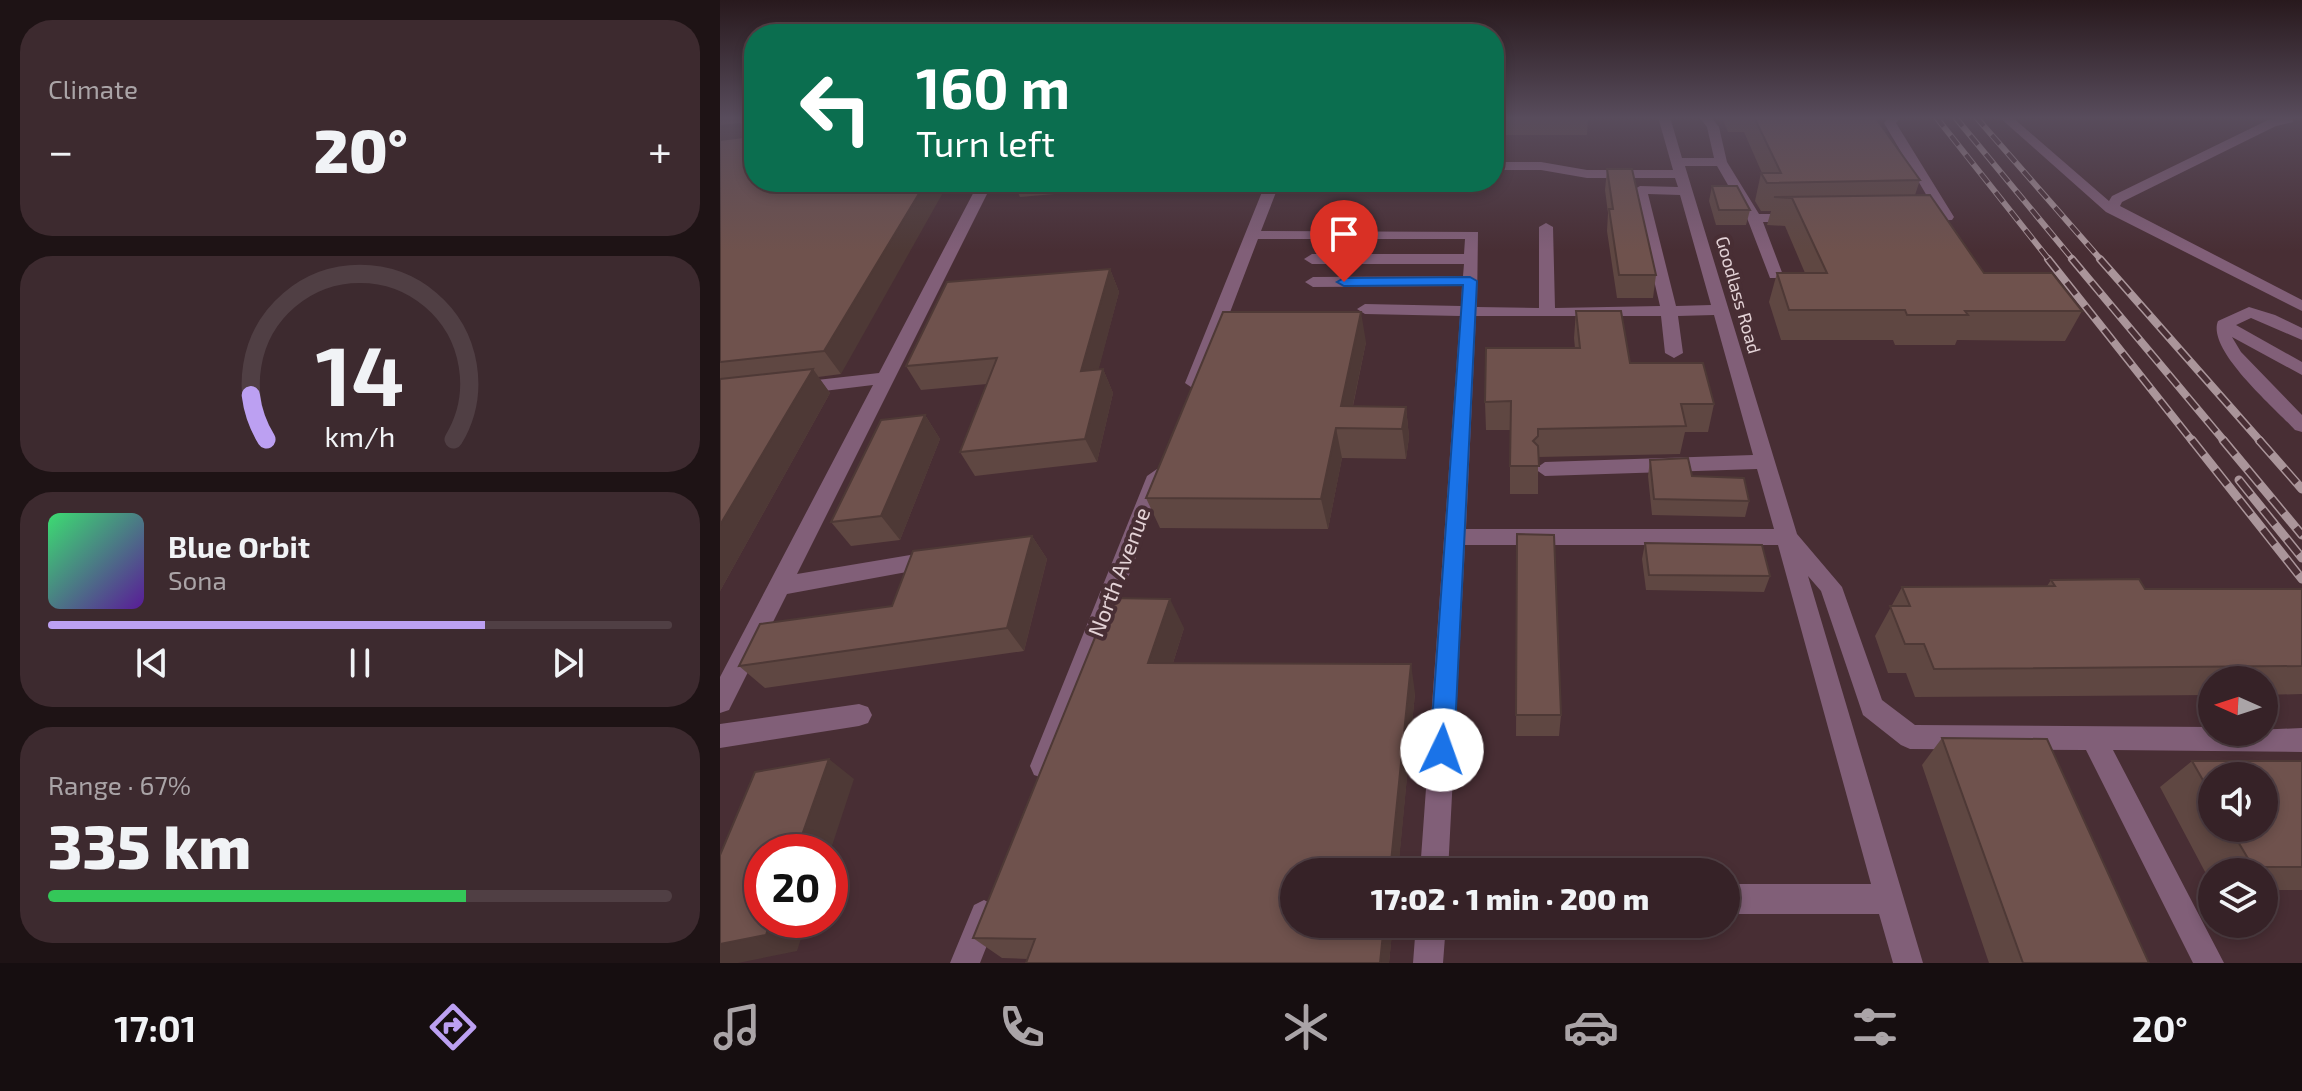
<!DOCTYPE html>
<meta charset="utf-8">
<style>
body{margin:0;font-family:"Exo 2",sans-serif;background:#3d2a2f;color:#f1f3f6;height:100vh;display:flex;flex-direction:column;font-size:30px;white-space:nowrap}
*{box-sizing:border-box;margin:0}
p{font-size:26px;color:#aaa4a7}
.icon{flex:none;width:44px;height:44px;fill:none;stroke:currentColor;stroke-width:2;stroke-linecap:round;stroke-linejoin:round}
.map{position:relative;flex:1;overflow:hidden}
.panel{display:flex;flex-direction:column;gap:20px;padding:20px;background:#1e1315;width:720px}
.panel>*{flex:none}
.banner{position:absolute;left:24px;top:24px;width:760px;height:168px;border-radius:32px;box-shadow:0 4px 12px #0003,0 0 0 2px #503f44;background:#0b6e4f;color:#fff;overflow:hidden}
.needle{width:52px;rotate:273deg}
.fabs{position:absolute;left:1478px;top:666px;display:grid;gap:16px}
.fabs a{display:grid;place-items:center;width:80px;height:80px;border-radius:50%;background:#362227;box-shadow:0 4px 12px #0003,0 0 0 2px #503f44;font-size:40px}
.speed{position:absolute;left:24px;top:834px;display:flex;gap:16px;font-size:40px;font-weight:700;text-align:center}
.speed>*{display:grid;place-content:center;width:104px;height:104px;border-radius:50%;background:#362227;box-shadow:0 4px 12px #0003,0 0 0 2px #503f44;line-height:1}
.speed .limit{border:12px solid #d22;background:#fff;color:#111}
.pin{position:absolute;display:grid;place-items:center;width:68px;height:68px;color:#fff;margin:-82px -34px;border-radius:50% 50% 50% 0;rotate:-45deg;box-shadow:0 0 8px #0007}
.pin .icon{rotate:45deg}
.me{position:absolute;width:88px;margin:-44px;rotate:3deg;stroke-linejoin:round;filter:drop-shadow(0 0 6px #0008)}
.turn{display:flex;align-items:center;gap:28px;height:168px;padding:0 40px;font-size:36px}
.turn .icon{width:104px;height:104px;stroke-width:2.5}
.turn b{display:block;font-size:56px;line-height:68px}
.big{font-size:60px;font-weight:800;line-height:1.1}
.panel .tile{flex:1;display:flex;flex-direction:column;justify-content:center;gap:12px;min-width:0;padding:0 28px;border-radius:32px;background:#3d2a2f}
.panel .dial{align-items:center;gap:0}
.dial svg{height:208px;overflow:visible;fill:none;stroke:#503f44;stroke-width:7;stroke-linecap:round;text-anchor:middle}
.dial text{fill:#f1f3f6;stroke:none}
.song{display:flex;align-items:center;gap:24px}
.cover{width:96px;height:96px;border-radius:12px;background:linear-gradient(135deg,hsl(140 70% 55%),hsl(270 70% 35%))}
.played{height:8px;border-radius:4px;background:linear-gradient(90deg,#bca0f2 70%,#503f44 70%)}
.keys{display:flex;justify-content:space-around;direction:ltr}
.heat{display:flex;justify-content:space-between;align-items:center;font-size:44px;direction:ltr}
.charge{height:12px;border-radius:6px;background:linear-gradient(90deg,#34c759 67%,#503f44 0)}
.trip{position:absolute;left:560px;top:858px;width:460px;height:80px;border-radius:40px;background:#362227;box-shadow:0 4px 12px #0003,0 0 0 2px #503f44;font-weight:800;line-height:80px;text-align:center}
.tabs{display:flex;height:128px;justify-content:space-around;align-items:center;background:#160e10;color:#aaa4a7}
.tabs .icon{width:56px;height:56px}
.tabs .current{color:#bca0f2}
.tabs b{font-size:36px;color:#f1f3f6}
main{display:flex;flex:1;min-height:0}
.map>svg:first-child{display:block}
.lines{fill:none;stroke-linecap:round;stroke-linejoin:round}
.minor{fill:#815f78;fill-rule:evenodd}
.rail-far2-casing{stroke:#aa959a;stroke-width:6}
.rail-far1-casing{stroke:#aa959a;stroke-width:8}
.rail-casing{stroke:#aa959a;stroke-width:9}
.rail-far2{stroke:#482e34;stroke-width:4;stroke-dasharray:12;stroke-linecap:butt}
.rail-far1{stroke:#482e34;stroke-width:5;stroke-dasharray:15;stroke-linecap:butt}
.rail{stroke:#482e34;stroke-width:6;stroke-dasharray:19;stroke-linecap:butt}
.wall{fill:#5f4742;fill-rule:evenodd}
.shaded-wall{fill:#4e3936}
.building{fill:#6f524d;stroke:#4e3936;stroke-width:2}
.route{fill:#1a73e8;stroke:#114b97;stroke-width:2}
.labels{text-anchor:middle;stroke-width:8;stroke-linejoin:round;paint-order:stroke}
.far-street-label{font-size:18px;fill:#e3d2d6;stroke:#482e34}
.street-label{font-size:22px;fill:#e3d2d6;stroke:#482e34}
</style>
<main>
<section class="panel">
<div class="tile"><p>Climate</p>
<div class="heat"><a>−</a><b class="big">20°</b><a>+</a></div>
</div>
<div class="tile dial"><svg viewBox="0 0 100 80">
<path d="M14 69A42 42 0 1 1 86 69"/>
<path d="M14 69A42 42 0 0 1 8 52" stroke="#bca0f2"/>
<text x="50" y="56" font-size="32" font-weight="700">14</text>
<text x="50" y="72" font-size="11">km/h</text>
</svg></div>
<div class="tile">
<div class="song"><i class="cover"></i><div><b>Blue Orbit</b><p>Sona</p></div></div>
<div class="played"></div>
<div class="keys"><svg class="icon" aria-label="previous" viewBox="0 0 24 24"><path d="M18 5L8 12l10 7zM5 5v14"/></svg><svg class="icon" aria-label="pause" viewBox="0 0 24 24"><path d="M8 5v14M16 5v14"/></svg><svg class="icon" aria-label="next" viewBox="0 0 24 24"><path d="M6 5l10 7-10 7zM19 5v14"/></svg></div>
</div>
<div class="tile"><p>Range · 67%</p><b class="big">335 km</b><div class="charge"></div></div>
</section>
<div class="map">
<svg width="1582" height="963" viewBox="0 0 1582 963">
<rect width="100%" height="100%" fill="#482e34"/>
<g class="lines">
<!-- minor -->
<path class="minor" d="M 938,117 L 950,117 L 962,158 L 994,158 L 987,127 L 979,117 L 991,117 L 999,127 L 1007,162 L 1039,214 L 1073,214 L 1080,218 L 1073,222 L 1043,222 L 1063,275 L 1060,278 L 1050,278 L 1027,218 L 997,166 L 965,166 L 1077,534 L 1122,587 L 1162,700 L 1195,725 L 1492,727 L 1492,732 L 1582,728 L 1582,752 L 1393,750 L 1504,963 L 1473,963 L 1366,750 L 1190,749 L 1181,745 L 1143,715 L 1101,591 L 1088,576 L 1203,963 L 1173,963 L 1159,914 L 1006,914 L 1006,884 L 1151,884 L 1058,545 L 745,545 L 728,872 L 700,872 L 740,316 L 645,314 L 637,309 L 645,304 L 741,306 L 742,286 L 593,287 L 585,282 L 593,277 L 743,276 L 744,264 L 592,264 L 584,259 L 592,254 L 744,254 L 745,239 L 538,239 L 483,383 L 474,389 L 465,383 L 546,182 L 560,182 L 541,231 L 758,232 L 757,307 L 819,308 L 819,227 L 826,223 L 833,227 L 835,308 L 940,306 L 913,190 L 920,186 L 958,187 L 955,178 L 867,178 L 821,170 L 774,170 L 774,162 L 821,162 L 867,170 L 953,170 ZM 928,194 L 960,195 L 991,305 L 956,306 ZM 994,315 L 1033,455 L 825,462 L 815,469 L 825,476 L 1037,469 L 1054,529 L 746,529 L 756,316 L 941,316 L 945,353 L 954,358 L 963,353 L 958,316 Z
M 1169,117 L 1181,117 L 1176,123 L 1234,217 L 1232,220 L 1201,221 L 1194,217 L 1201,213 L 1217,213 L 1164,123 Z
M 1279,117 L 1292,117 L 1389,201 L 1392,196 L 1548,120 L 1573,117 L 1573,122 L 1556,126 L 1402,202 L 1400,206 L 1582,300 L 1582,311 L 1386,212 Z
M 259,182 L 273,182 L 77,574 L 214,551 L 222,553 L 225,559 L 222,565 L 214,567 L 67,594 L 9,710 L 0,713 L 0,677 L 153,385 L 79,394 L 70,388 L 79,382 L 159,373 Z
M 1529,307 L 1555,315 L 1582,328 L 1582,340 L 1531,318 L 1516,325 L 1582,362 L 1582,375 L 1512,337 L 1521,352 L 1582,415 L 1582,432 L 1575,430 C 1556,409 1486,350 1498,321 Z
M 437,469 L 447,476 L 336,766 L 332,775 L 323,778 L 314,775 L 310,766 L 427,476 Z
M 139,704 L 148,707 L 152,715 L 148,723 L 139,726 L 0,748 L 0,724 Z
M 264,900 L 274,905 L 279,915 L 260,963 L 230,963 L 254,905 Z
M 696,924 L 726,924 L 723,963 L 693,963 Z"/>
<defs>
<path id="rail-far2" d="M 1216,117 L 1330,261
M 1235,117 L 1354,261
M 1256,117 L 1382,261"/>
<path id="rail-far1" d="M 1328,259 L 1473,442
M 1352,259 L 1505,442
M 1380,259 L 1541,442"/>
<path id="rail" d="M 1472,440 L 1582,579
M 1503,440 L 1582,535
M 1539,440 L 1582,489
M 1519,480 L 1582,558"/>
</defs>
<!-- rail-far2 casing -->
<use href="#rail-far2" class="rail-far2-casing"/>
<!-- rail-far1 casing -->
<use href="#rail-far1" class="rail-far1-casing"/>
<!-- rail casing -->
<use href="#rail" class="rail-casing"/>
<!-- rail-far2 -->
<use href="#rail-far2" class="rail-far2"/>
<!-- rail-far1 -->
<use href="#rail-far1" class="rail-far1"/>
<!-- rail -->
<use href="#rail" class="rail"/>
</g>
<!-- wall -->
<path class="wall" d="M 0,117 L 34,117 L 121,374 L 98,377 L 110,393 L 0,591 Z
M 774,117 L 868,117 L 867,135 L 774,135 Z
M 1002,117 L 1155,117 L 1200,180 L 1195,195 L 1264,273 L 1362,311 L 1345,341 L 1237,340 L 1235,345 L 1175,345 L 1173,340 L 1061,340 L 1049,302 L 1057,273 L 1085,273 L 1065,226 L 1047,225 L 1051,211 L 1041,211 L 1035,201 L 1041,173 L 1042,173 L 1024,132 L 1008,132 Z
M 887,169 L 936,275 L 933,298 L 897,298 L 887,231 L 888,213 L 885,190 Z
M 293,182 L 473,182 L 300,197 Z
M 992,186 L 1030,210 L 1026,225 L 996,225 L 989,201 Z
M 390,269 L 399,292 L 378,370 L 383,369 L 393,393 L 377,462 L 255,476 L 240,452 L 267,384 L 201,390 L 186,366 Z
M 856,311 L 910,363 L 994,404 L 988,432 L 965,432 L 960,454 L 818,457 L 818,494 L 790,494 L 790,430 L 766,430 L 765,402 L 855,348 L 854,338 Z
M 646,342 L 633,406 L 686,407 L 689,437 L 686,459 L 622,458 L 608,529 L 440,528 L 426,498 Z
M 205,415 L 220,439 L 180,540 L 131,546 L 111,522 Z
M 930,460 L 1029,501 L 1025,517 L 932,515 L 928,476 Z
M 797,534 L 841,715 L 839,736 L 796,736 Z
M 312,536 L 327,559 L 304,651 L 45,688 L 19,666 L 172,606 Z
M 925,543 L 1050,576 L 1044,592 L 926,590 L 922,559 Z
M 1331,580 L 1425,589 L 1582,589 L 1582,694 L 1544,695 L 1544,680 L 1492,680 L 1492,695 L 1195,697 L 1186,673 L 1168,673 L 1155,636 L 1182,587 L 1327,586 Z
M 464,628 L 453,663 L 695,693 L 669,963 L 306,963 L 308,959 L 282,958 L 253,938 Z
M 1222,738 L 1429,963 L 1269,963 L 1202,765 Z
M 1472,761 L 1582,761 L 1582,890 L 1544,890 L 1544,872 L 1492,872 L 1492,885 L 1440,787 ZM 1492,776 L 1544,828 L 1492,828 Z"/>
<!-- shaded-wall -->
<path class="shaded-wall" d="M 20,124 L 34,145 L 0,148 L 0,126 Z
M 206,182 L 229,182 L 121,374 L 104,351 Z
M 390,269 L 399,292 L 372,395 L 361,371 Z
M 641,312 L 646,342 L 628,428 L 621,406 Z
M 93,369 L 110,393 L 0,591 L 0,525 Z
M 383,369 L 393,393 L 377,462 L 365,439 Z
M 686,407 L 689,437 L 686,459 L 682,429 Z
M 205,415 L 220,439 L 180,540 L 161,516 Z
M 616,428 L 622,458 L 608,529 L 601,499 Z
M 312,536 L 327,559 L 304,651 L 287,628 Z
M 450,599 L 464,628 L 444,691 L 428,663 Z
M 691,664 L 695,693 L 678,872 L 670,872 Z
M 109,759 L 134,779 L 110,852 L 76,852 Z
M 51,920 L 87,920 L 77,951 L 18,963 L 0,963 L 0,944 Z
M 664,924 L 673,924 L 669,963 L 660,963 Z"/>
<!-- building -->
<path class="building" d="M 0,117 L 34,117 L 34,182 L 206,182 L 104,351 L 0,362 L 0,140 L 23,137 L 24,127 L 20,124 L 0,126 Z
M 1034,117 L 1155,117 L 1200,180 L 1047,183 L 1041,173 L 1061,173 Z
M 887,169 L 912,169 L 936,275 L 899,275 L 889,209 L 893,209 Z
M 992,186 L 1017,186 L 1030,210 L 999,210 Z
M 1210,195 L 1264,273 L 1332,273 L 1362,311 L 1245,311 L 1248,315 L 1187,315 L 1185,310 L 1069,310 L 1057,273 L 1107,273 L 1072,198 L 1054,197 Z
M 390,269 L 361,371 L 383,369 L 365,439 L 240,452 L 277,358 L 186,366 L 227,282 Z
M 856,311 L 901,311 L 910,363 L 983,363 L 994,404 L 961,404 L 966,426 L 818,429 L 818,436 L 813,441 L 818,446 L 819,466 L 790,466 L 791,401 L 765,402 L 766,348 L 860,348 Z
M 503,312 L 641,312 L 621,406 L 686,407 L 682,429 L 616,428 L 601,499 L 426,498 Z
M 93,369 L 0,525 L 0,379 Z
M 205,415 L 161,516 L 111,522 L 161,420 Z
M 968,458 L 972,476 L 1024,478 L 1029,501 L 934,499 L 930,460 Z
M 797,534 L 834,535 L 841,715 L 796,715 Z
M 312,536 L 287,628 L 19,666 L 40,624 L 172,606 L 193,551 Z
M 925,543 L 1042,545 L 1050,576 L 929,575 Z
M 1419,579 L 1425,589 L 1582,589 L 1582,666 L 1214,669 L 1204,644 L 1185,644 L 1170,606 L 1190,606 L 1182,587 L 1335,586 L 1331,580 Z
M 391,598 L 450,599 L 428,663 L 691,664 L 670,872 L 574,872 L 574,924 L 664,924 L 660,963 L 306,963 L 315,939 L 253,938 Z
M 1222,738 L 1327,739 L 1429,963 L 1303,963 Z
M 109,759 L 76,852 L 42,852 L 42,920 L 51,920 L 46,935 L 0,944 L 0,855 L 35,772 Z
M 1472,761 L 1582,761 L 1582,867 L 1533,867 L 1510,828 L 1544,828 L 1544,776 L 1492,776 L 1492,796 Z"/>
<!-- sky -->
<linearGradient id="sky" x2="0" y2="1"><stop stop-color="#28191d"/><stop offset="0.47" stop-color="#584c5c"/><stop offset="1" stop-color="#584c5c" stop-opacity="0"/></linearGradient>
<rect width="1582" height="251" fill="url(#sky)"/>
<!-- route -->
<path class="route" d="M 750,277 L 757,281 L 734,750 L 730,758 L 722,761 L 714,758 L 710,750 L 743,285 L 624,286 L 617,282 L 624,278 Z"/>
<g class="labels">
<!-- far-street labels -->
<g class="far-street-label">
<text transform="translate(1018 295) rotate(74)" y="6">Goodlass Road</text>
</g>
<!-- street labels -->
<g class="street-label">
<text transform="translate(399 572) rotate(-69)" y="8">North Avenue</text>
</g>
</g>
</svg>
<div class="fabs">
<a><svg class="needle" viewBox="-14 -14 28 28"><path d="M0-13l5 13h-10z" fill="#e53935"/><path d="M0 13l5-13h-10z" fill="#aaa4a7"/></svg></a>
<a><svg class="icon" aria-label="sound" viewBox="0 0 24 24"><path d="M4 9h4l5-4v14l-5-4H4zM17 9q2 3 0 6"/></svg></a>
<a><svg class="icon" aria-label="layers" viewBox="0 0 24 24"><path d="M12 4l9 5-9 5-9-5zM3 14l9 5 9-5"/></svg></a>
</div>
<div class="speed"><div class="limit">20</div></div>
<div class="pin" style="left:624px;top:282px;background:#d93025"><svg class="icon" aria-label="arrive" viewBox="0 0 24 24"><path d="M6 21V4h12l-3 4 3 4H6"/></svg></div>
<svg class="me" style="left:722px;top:750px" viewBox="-20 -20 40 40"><circle r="19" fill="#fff"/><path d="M0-13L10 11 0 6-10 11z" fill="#1a73e8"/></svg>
<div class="trip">17:02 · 1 min · 200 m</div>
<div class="banner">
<div class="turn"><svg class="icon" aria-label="left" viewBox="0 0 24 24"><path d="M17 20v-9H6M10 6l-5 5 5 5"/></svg><div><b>160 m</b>Turn left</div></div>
</div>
</div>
</main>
<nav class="tabs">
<b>17:01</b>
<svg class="icon current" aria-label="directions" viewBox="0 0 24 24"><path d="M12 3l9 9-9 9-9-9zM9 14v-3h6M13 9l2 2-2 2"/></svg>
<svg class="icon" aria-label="music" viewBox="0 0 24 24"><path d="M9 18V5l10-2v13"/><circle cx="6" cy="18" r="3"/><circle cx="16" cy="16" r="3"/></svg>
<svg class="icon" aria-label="phone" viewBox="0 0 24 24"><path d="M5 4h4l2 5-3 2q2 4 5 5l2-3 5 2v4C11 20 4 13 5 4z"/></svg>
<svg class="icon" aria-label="climate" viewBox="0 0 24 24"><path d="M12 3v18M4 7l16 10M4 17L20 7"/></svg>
<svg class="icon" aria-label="car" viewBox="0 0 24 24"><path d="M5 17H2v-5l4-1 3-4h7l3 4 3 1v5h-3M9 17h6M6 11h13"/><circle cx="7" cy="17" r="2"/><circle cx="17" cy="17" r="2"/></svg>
<svg class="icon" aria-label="filters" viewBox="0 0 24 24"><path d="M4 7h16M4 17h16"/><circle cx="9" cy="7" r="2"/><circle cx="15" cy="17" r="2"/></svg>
<b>20°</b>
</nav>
